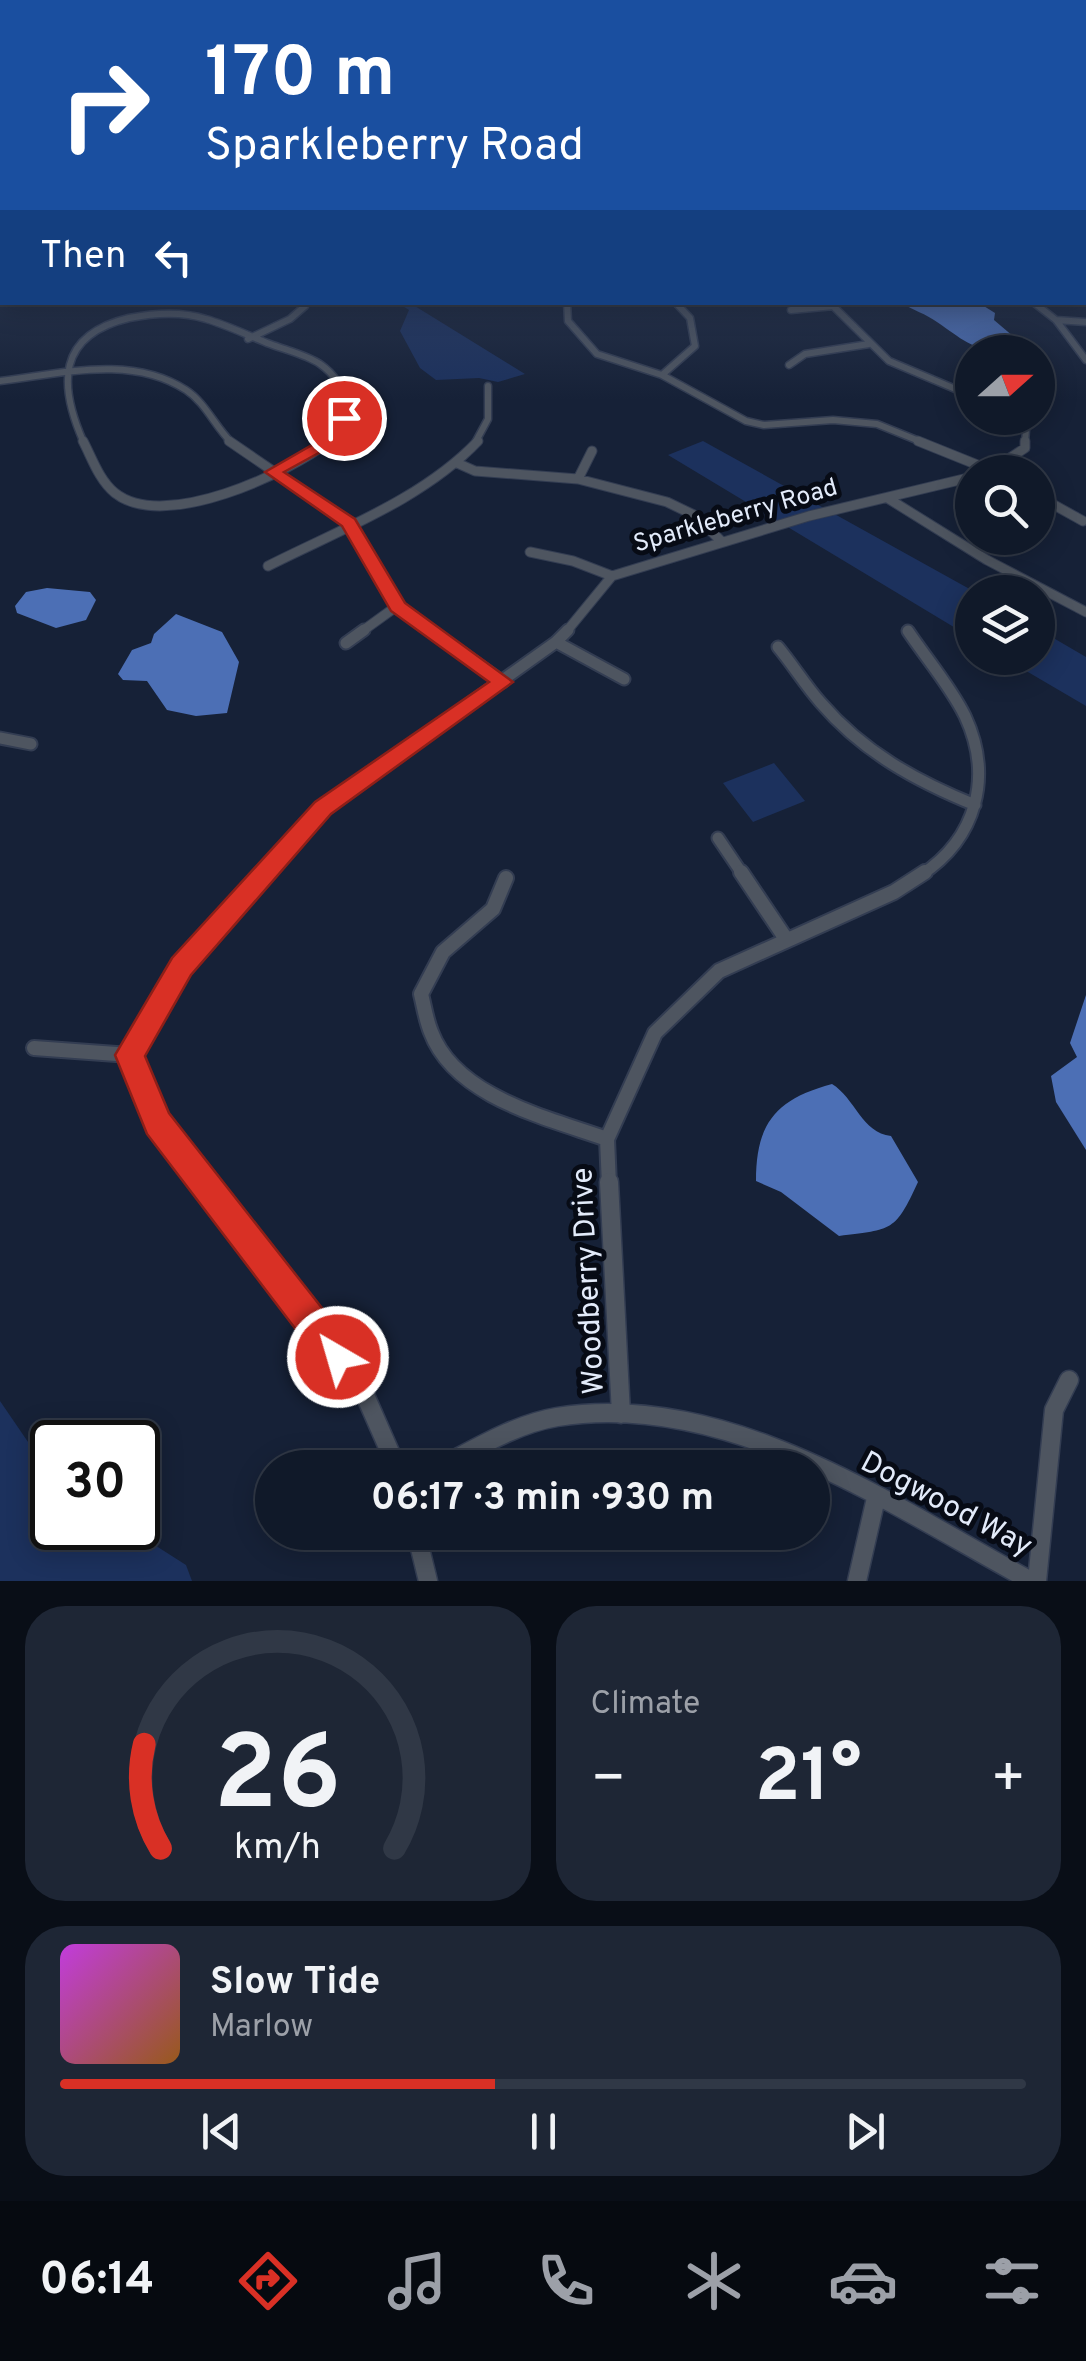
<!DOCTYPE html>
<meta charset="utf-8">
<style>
body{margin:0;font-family:Overpass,sans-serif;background:#1e2635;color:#f1f3f6;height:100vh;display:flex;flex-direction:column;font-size:38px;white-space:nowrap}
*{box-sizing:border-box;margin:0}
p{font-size:32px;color:#9ca0a8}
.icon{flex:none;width:55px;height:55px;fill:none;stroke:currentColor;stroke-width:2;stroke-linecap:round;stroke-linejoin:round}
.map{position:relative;height:1581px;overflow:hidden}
.drawer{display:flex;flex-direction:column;gap:25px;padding:25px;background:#090e17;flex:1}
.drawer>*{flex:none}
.top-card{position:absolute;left:0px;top:0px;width:1088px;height:305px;box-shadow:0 5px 25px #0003,0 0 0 2px #303846;background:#1a4fa0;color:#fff;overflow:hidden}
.needle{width:65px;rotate:69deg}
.tools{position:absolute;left:955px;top:335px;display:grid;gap:20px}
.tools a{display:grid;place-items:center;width:100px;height:100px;border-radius:50%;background:#101929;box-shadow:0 5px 25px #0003,0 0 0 2px #303846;font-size:50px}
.speed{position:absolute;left:30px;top:1420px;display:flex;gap:20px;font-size:50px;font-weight:700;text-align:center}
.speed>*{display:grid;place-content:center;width:130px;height:130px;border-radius:50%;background:#101929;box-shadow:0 5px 25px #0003,0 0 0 2px #303846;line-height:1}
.speed .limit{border:5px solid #111;border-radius:15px;background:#fff;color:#111}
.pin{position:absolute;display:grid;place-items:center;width:85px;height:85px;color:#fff;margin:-42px;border:5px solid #fff;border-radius:50%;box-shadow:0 2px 10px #0007}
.me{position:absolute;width:110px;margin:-55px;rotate:322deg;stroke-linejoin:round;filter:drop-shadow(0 0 8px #0008)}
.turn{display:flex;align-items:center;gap:35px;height:210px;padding:0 40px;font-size:45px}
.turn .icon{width:130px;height:130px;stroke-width:2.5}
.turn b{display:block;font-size:70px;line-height:85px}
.then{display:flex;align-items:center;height:95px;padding:0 40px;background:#0003;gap:20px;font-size:38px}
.big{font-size:75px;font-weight:700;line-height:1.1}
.drawer .card{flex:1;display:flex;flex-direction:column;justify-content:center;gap:15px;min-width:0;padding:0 35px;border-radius:40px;background:#1e2635}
.drawer .dial{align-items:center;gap:0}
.dial svg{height:260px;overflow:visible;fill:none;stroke:#303846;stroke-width:7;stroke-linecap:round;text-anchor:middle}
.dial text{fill:#f1f3f6;stroke:none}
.song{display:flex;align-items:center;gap:30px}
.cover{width:120px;height:120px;border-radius:15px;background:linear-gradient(135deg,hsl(290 70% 55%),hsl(30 70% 35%))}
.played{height:10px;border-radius:5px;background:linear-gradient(90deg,#d93025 45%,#303846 45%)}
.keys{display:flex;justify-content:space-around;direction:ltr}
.heat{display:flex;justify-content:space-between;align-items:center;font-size:55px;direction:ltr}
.drawer .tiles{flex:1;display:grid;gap:25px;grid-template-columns:1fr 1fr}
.card:last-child{grid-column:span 2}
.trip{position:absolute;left:255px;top:1450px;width:575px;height:100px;border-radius:50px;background:#101929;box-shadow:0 5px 25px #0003,0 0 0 2px #303846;font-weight:700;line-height:100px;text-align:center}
.menu{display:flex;height:160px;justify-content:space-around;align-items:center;background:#060a10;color:#9ca0a8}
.menu .icon{width:70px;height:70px}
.menu .selected{color:#d93025}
.menu b{font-size:45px;color:#f1f3f6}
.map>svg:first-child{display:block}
.green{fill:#1c315d}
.water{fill:#4c6fb5}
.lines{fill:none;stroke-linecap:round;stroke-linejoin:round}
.minor-far4-casing{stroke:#333d52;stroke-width:9}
.minor-far3-casing{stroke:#333d52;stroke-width:11}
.minor-far2-casing{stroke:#333d52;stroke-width:15}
.minor-far1-casing{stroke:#333d52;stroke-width:18}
.minor-casing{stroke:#333d52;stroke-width:21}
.major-casing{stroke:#333d52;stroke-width:4}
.minor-far4{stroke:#4e5560;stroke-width:6}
.minor-far3{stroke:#4e5560;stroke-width:9}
.minor-far2{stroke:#4e5560;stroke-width:11}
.minor-far1{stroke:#4e5560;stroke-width:14}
.minor{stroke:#4e5560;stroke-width:18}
.major{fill:#7a879e;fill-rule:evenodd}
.route{fill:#d93025;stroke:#8d1f18;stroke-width:2.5}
.labels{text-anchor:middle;stroke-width:10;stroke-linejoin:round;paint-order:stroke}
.street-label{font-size:25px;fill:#e3ebfa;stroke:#070b15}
.near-street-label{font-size:30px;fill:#e3ebfa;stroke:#070b15}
</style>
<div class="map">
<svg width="1086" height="1581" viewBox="0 0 1086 1581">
<rect width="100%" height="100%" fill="#162137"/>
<!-- green -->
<path class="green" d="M 398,303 L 410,303 L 525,374 L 498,382 L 479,378 L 436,380 L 420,368 L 400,331 L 409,310 Z
M 703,441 L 975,592 L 972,638 L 668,455 Z
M 1038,629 L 1086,657 L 1086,706 L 1004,658 L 1038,658 Z
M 774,763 L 805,801 L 753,822 L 723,783 Z
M 0,1401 L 52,1477 L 52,1528 L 128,1528 L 186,1565 L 192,1581 L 0,1581 Z"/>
<!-- water -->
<path class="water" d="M 901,303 L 979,303 L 995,313 L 994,320 L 1014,337 L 1010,350 C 974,353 964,340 937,322 C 926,314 913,310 901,303 Z
M 47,588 L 90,592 L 96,600 L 86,620 L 56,628 L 17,613 L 15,606 L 26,592 Z
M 176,614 L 222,632 L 239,662 L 227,713 L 196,716 L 167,710 L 147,681 L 123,680 L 118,674 L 132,650 L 151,643 L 154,634 Z
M 1086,995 L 1086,1150 L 1056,1102 L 1051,1076 L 1077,1057 L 1070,1043 Z
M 832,1084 C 855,1098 862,1133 891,1136 L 918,1182 C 895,1232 893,1229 839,1236 L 781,1192 L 756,1181 C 756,1123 776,1099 832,1084 Z"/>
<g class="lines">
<defs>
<path id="minor-far4" d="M 567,302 L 568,321 L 597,354 L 662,375 L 746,421 L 764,425 L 833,420 L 877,424 L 924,443
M 829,302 L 889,361 L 972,396
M 1033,302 L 1056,320 L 1086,360
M 791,310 L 834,306
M 1056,320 L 1086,322
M 248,339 L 290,319 L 305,306
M 789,365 L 805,354 L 869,344
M 662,375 L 695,346 L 690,318 L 675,302
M 0,381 C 60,374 131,354 186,390 C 206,403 215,427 232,443
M 1016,418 L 1026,430 L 1025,443
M 84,443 C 58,385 57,335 129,318 C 154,313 181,311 206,319 C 227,325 249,336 270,344 C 286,350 307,355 320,364 C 349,384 352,421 327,443
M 475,443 L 488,419 L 488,386"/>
<path id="minor-far3" d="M 83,441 C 92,458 99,480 115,493 C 164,532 288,473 330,441
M 229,441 L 349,523 L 397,606 L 434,632
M 918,441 L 995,472
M 457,463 L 475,471 L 578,479 L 667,502 L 696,516 L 721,541
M 989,472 L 1025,448 L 1025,441
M 578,479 L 592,451
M 1038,496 L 1083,521
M 889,499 L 987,560 L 1086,612
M 530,552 L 573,561 L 612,576
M 268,566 C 339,530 423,499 478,441
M 361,632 L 397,606
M 566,632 L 612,576 L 809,516 L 972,477"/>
<path id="minor-far2" d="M 430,630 L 503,682
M 908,631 C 926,658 951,687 965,716 C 993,776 977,838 921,875
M 556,642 L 624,679
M 346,643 L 364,630
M 778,647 C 793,665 805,685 821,703 C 863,752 916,781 975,805
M 0,738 L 31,744
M 718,838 L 743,875
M 263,875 L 323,808 L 556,642 L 568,630"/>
<path id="minor-far1" d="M 741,872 L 786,939
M 506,878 L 493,909 L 443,952 L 421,994 C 424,1006 426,1020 431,1032 C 455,1097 548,1118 607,1139
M 34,1048 L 130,1055
M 130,1055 L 181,966 L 265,872
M 130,1055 L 158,1124 L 205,1185
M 609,1185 L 607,1139 L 655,1033 L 719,971 L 894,892 L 925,872"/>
<path id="minor" d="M 203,1182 L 361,1386 L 397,1468
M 609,1182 L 621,1414
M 438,1468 C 475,1449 515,1424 557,1417 C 727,1390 889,1504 1031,1581
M 416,1532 L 428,1581
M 857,1581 L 876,1498
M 1037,1581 L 1054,1410 L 1069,1380"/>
<path id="major" d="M 0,264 L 2,264 L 2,268 L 0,269 Z"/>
</defs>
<!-- minor-far4 casing -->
<use href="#minor-far4" class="minor-far4-casing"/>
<!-- minor-far3 casing -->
<use href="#minor-far3" class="minor-far3-casing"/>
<!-- minor-far2 casing -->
<use href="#minor-far2" class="minor-far2-casing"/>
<!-- minor-far1 casing -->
<use href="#minor-far1" class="minor-far1-casing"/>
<!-- minor casing -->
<use href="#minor" class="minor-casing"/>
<!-- major casing -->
<use href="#major" class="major-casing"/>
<!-- minor-far4 -->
<use href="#minor-far4" class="minor-far4"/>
<!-- minor-far3 -->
<use href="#minor-far3" class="minor-far3"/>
<!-- minor-far2 -->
<use href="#minor-far2" class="minor-far2"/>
<!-- minor-far1 -->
<use href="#minor-far1" class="minor-far1"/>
<!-- minor -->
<use href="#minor" class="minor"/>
<!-- major -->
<use href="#major" class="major"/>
</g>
<!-- sky -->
<linearGradient id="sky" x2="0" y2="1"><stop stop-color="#0c121e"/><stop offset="0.45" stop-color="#36435e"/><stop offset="1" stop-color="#36435e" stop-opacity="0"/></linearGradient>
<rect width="1086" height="400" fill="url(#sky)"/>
<!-- route -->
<path class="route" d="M 339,415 L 351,418 L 335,444 L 284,472 L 355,519 L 405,603 L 513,682 L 331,814 L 191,975 L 145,1056 L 169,1113 L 351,1345 L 356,1357 L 351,1369 L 338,1375 L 326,1369 L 147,1134 L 115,1055 L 172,958 L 315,802 L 489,682 L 391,611 L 342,526 L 265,472 L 324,438 Z"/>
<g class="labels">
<!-- street labels -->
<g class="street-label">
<text transform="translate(735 514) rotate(-16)" y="9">Sparkleberry Road</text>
</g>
<!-- near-street labels -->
<g class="near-street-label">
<text transform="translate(587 1281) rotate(-93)" y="10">Woodberry Drive</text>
<text transform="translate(947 1503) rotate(28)" y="10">Dogwood Way</text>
</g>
</g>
</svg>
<div class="tools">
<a><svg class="needle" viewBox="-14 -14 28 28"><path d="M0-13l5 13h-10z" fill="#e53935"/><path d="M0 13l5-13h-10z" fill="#9ca0a8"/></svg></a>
<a><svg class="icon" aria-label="search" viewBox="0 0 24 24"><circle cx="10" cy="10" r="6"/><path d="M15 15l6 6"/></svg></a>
<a><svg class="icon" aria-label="layers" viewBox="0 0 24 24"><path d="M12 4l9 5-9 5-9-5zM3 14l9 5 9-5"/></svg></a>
</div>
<div class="speed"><div class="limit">30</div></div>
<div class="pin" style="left:344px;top:418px;background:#d93025"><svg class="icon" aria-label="arrive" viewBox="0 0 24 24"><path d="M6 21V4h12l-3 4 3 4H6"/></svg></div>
<svg class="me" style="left:338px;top:1357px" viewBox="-20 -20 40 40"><circle r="17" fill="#d93025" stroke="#fff" stroke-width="3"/><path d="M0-11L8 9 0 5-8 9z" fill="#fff"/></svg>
<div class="trip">06:17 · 3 min · 930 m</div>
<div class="top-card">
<div class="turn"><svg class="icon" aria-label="right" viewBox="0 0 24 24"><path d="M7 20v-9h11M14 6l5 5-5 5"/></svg><div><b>170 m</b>Sparkleberry Road</div></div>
<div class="then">Then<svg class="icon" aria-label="left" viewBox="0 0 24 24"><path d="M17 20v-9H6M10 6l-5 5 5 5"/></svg></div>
</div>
</div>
<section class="drawer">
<div class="tiles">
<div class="card dial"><svg viewBox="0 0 100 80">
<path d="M14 69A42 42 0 1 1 86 69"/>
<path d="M14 69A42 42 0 0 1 9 37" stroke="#d93025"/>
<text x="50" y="56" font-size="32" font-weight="700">26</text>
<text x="50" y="72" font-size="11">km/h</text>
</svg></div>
<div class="card"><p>Climate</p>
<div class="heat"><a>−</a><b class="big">21°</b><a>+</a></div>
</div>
<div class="card">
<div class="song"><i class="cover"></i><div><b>Slow Tide</b><p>Marlow</p></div></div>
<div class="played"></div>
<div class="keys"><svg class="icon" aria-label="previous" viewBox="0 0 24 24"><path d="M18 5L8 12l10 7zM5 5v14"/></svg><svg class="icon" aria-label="pause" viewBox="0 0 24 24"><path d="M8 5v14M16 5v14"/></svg><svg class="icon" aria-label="next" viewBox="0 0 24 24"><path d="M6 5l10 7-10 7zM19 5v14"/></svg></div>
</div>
</div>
</section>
<nav class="menu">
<b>06:14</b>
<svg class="icon selected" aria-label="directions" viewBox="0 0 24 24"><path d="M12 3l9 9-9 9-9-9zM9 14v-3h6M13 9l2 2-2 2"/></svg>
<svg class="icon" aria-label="music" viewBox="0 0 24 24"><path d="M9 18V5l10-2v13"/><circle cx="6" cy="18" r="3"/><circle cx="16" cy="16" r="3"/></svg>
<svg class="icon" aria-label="phone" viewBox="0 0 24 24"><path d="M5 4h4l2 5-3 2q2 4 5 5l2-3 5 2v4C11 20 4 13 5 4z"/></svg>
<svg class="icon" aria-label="climate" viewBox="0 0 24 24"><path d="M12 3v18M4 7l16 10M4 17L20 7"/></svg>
<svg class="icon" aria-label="car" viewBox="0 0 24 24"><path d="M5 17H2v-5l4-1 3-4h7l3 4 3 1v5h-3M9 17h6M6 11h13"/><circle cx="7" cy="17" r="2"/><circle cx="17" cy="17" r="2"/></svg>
<svg class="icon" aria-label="filters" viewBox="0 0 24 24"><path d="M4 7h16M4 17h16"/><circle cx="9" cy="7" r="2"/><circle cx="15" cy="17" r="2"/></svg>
</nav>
